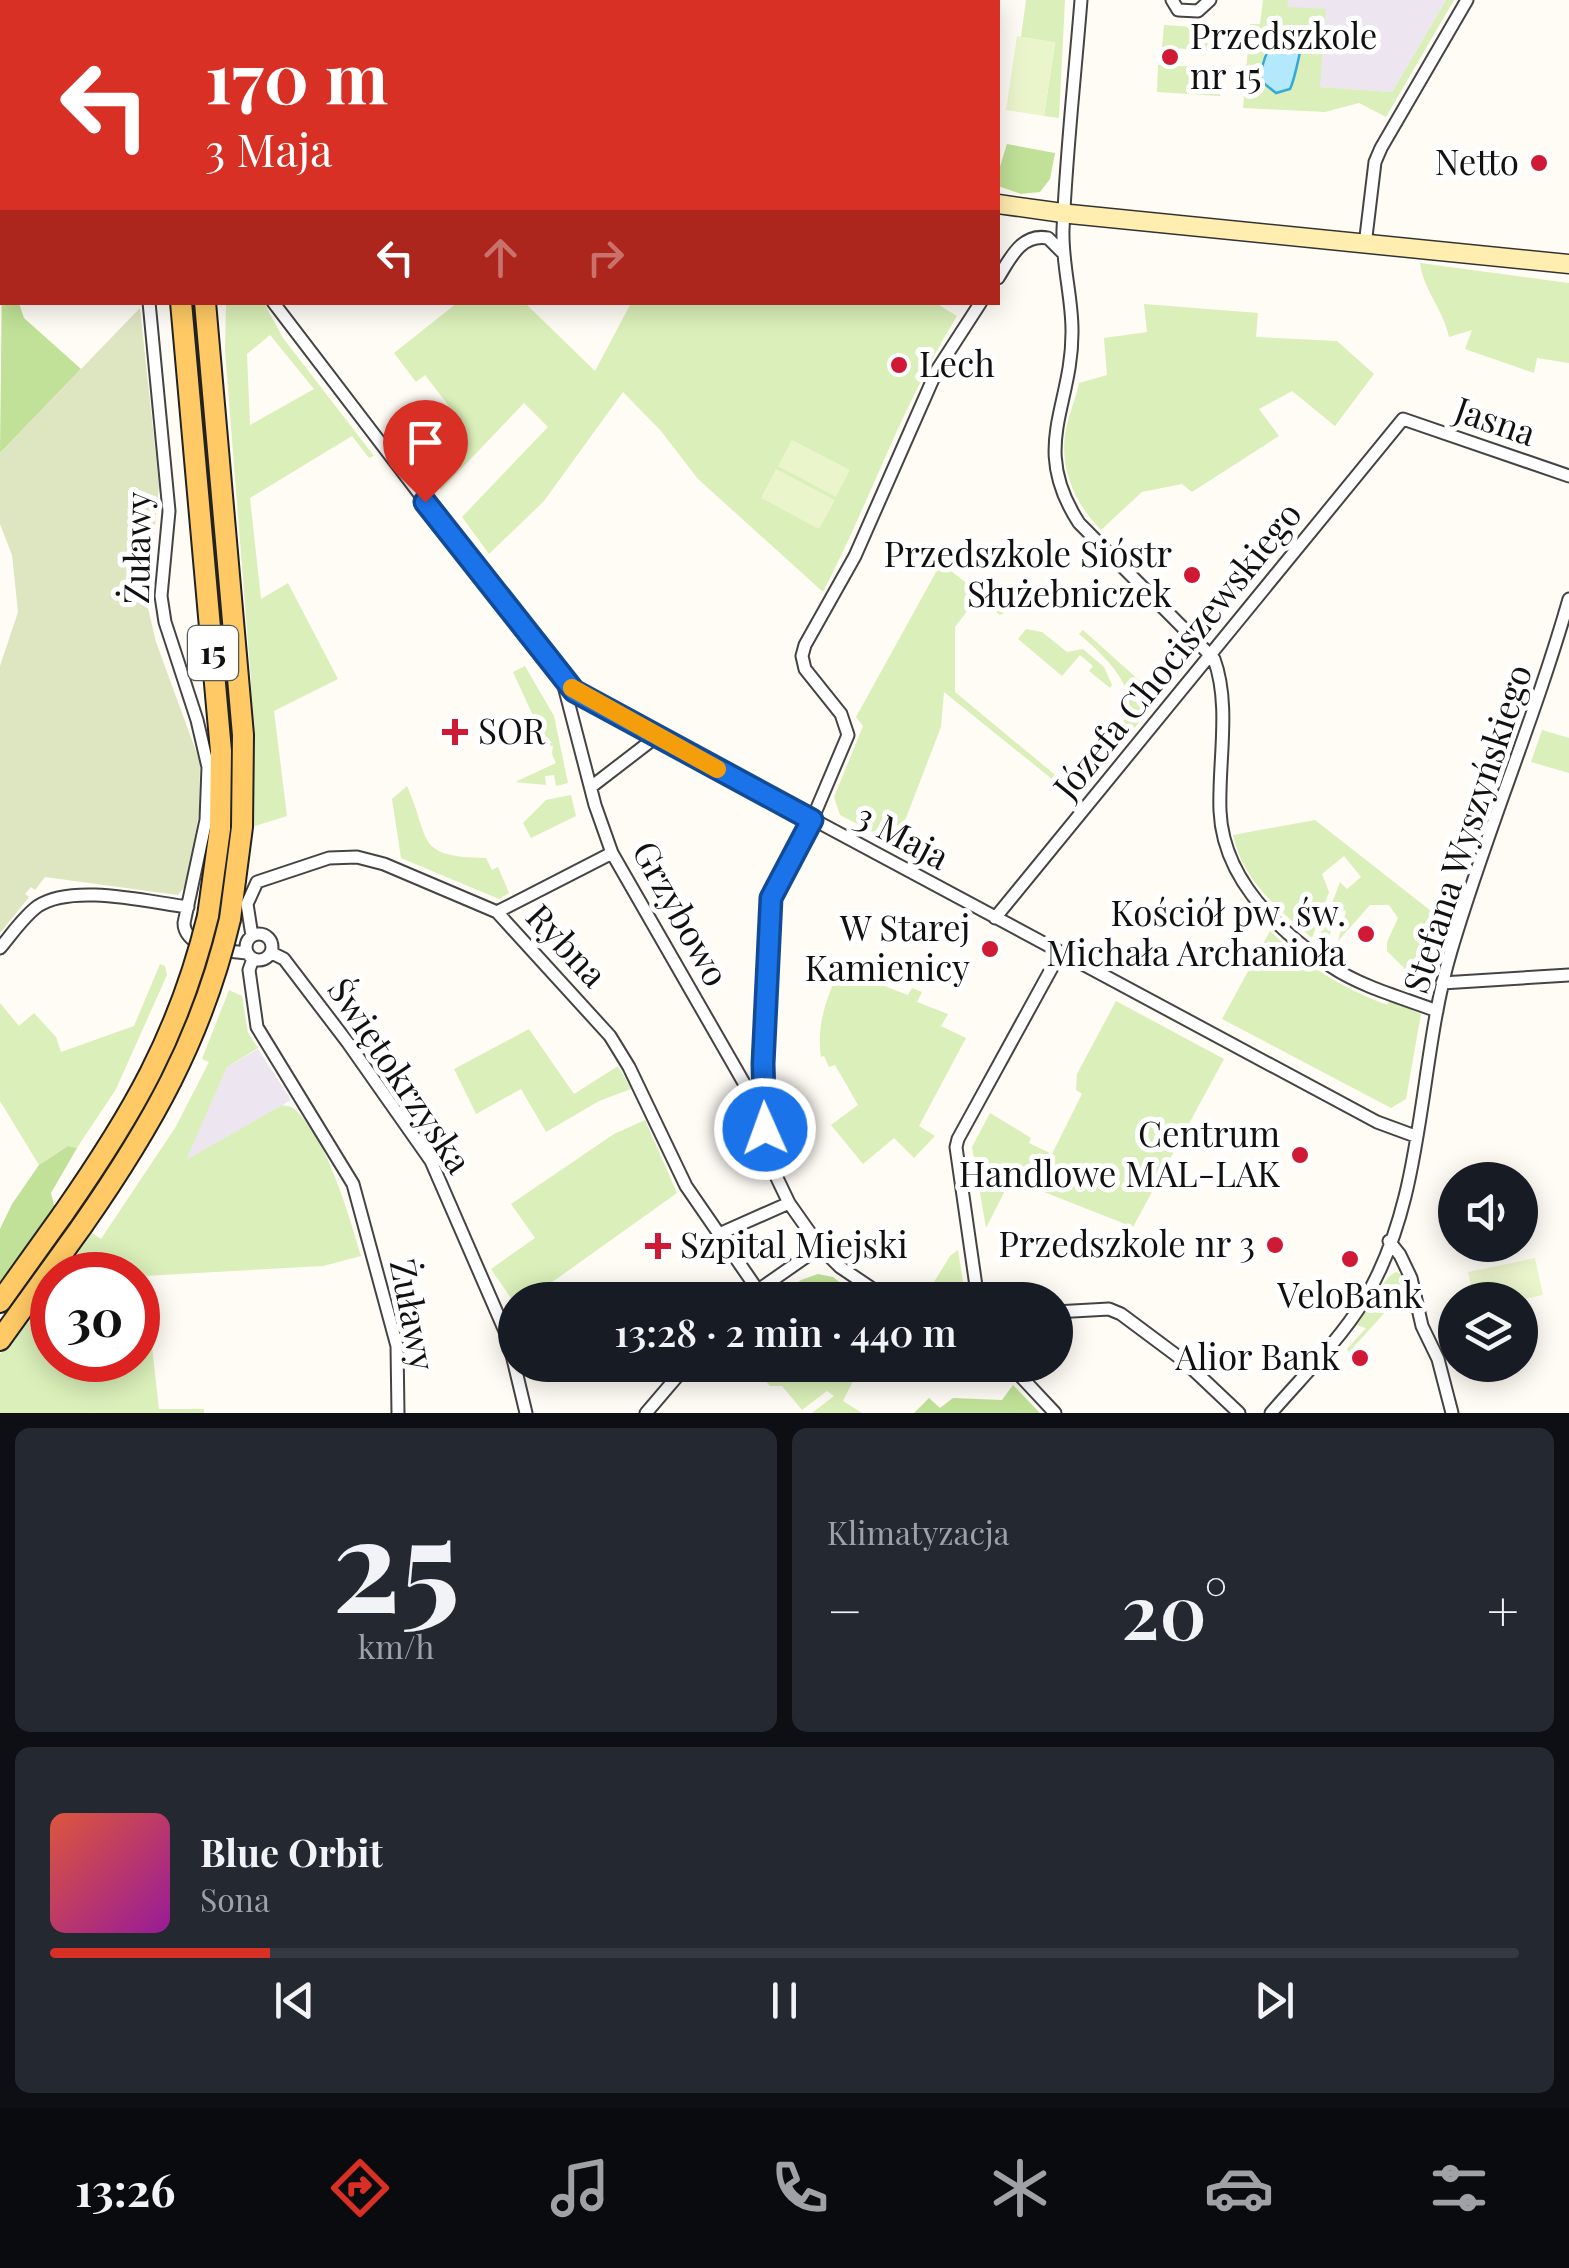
<!DOCTYPE html>
<html lang="pl">
<meta charset="utf-8">
<style>
body{margin:0;font-family:"Playfair Display",serif;background:#242831;color:#f1f3f6;height:100vh;display:flex;flex-direction:column;font-size:38px;white-space:nowrap}
*{box-sizing:border-box;margin:0}
p{font-size:32px;color:#9ea1a6}
.icon{flex:none;width:55px;height:55px;fill:none;stroke:currentColor;stroke-width:2;stroke-linecap:round;stroke-linejoin:round}
.map{position:relative;height:1413px;overflow:hidden}
.panel{display:flex;flex-direction:column;gap:15px;padding:15px;background:#0d0f14;flex:1}
.panel>*{flex:none}
.banner{position:absolute;left:0px;top:0px;width:1000px;height:305px;box-shadow:0 5px 25px #0003;background:#d93025;color:#fff;overflow:hidden}
.buttons{position:absolute;left:1438px;top:1162px;display:grid;gap:20px}
.buttons a{display:grid;place-items:center;width:100px;height:100px;border-radius:50%;background:#171b24;box-shadow:0 5px 25px #0003;font-size:50px}
.speed{position:absolute;left:30px;top:1252px;display:flex;gap:20px;font-size:50px;font-weight:700;text-align:center}
.speed>*{display:grid;place-content:center;width:130px;height:130px;border-radius:50%;background:#171b24;box-shadow:0 5px 25px #0003;line-height:1}
.speed .limit{border:15px solid #d22;background:#fff;color:#111}
.pin{position:absolute;display:grid;place-items:center;width:85px;height:85px;color:#fff;margin:-102px -42px;border-radius:50% 50% 50% 0;rotate:-45deg;box-shadow:0 0 10px #0007}
.pin .icon{rotate:45deg}
.me{position:absolute;width:110px;margin:-55px;rotate:358deg;stroke-linejoin:round;filter:drop-shadow(0 0 8px #0008)}
.turn{display:flex;align-items:center;gap:35px;height:210px;padding:0 40px;font-size:45px}
.turn .icon{width:130px;height:130px;stroke-width:2.5}
.turn b{display:block;font-size:70px;line-height:85px}
.lanes{display:flex;align-items:center;height:95px;padding:0 40px;background:#0003;justify-content:center;gap:50px;direction:ltr}
.lanes .off{opacity:.35}
.big{font-size:75px;font-weight:600;line-height:1.1}
.panel .card{flex:1;display:flex;flex-direction:column;justify-content:center;gap:15px;min-width:0;padding:0 35px;border-radius:15px;background:#242831}
.panel .dial{align-items:center;gap:0}
.dial b{font-size:130px;line-height:1}
.song{display:flex;align-items:center;gap:30px}
.cover{width:120px;height:120px;border-radius:15px;background:linear-gradient(135deg,hsl(10 70% 55%),hsl(300 70% 35%))}
.played{height:10px;border-radius:5px;background:linear-gradient(90deg,#d93025 15%,#363941 15%)}
.keys{display:flex;justify-content:space-around;direction:ltr}
.heat{display:flex;justify-content:space-between;align-items:center;font-size:55px;direction:ltr}
.panel .tiles{flex:1;display:grid;gap:15px;grid-template-columns:1fr 1fr}
.card:last-child{grid-column:span 2}
.trip{position:absolute;left:498px;top:1282px;width:575px;height:100px;border-radius:50px;background:#171b24;box-shadow:0 5px 25px #0003;font-weight:600;line-height:100px;text-align:center}
.dock{display:flex;height:160px;justify-content:space-around;align-items:center;background:#090b0e;color:#9ea1a6}
.dock .icon{width:70px;height:70px}
.dock .selected{color:#d93025}
.dock b{font-size:45px;color:#f1f3f6}
.map>svg:first-child{display:block}
.industrial{fill:#ede5f0}
.green{fill:#daefb9;fill-rule:evenodd}
.forest{fill:#c0e197}
.cemetery{fill:#dde5c1}
.pitch{fill:#ebf5cc}
.water{fill:#b4e8fc;stroke:#34a8da;stroke-width:2.5}
.lines{fill:none;stroke-linecap:round;stroke-linejoin:round}
.street-casing{stroke:#444;stroke-width:15}
.secondary-casing{stroke:#333;stroke-width:21}
.primary-casing{stroke:#222;stroke-width:24}
.street{stroke:#fff;stroke-width:11}
.secondary{stroke:#ffeeb0;stroke-width:18}
.primary{stroke:#ffca65;stroke-width:20}
.primary-bridge-casing{stroke:#222;stroke-width:24;stroke-linecap:butt}
.primary-bridge{stroke:#ffca65;stroke-width:20}
.route-casing{stroke:#114b97;stroke-width:25}
.route{stroke:#1a73e8;stroke-width:18}
.slow{stroke:#f59e0b;stroke-width:18}
.poi-dot{fill:#d01a35;stroke:#fff;stroke-width:4}
.labels{text-anchor:middle;stroke-width:10;stroke-linejoin:round;paint-order:stroke}
.shield{fill:#fff;stroke:#585858;stroke-width:2.5}
.shield-label{font-size:32px;font-weight:bold;fill:#111}
.poi-label{font-size:35px;fill:#111;stroke:#fff;text-anchor:end}
.street-label{font-size:35px;fill:#111;stroke:#fff}
</style>
<div class="map">
<svg width="1569" height="1413" viewBox="0 0 1569 1413">
<rect width="100%" height="100%" fill="#fffcf5"/>
<!-- industrial -->
<path class="industrial" d="M 1287,0 L 1446,0 L 1392,92 L 1319,87 L 1287,7 Z
M 258,1049 L 291,1100 L 185,1161 L 227,1067 Z"/>
<!-- green -->
<path class="green" d="M 1026,0 L 1065,0 L 1059,118 L 1044,116 L 1055,43 L 1021,37 Z
M 1263,0 L 1287,0 L 1288,7 L 1326,9 L 1320,87 L 1392,92 L 1446,0 L 1454,0 L 1386,117 L 1359,103 L 1325,112 L 1243,108 L 1250,24 L 1260,24 Z
M 1164,25 L 1209,28 L 1207,51 L 1162,47 Z
M 1158,65 L 1222,68 L 1220,96 L 1157,92 Z
M 1420,263 L 1569,283 L 1569,363 L 1537,358 L 1534,373 L 1465,349 L 1472,330 L 1449,337 C 1444,311 1423,289 1420,263 Z
M 934,302 L 957,316 C 903,403 870,501 823,592 L 698,479 L 661,431 L 623,392 L 544,501 L 489,554 L 462,517 L 548,427 L 524,403 L 441,490 L 416,458 L 462,423 L 425,375 L 416,382 L 394,353 L 457,303 L 525,303 L 595,371 L 631,303 Z
M 189,303 L 197,303 L 222,609 L 217,607 Z
M 226,303 L 264,303 L 283,338 L 374,456 L 369,458 L 352,436 L 250,498 L 261,599 L 288,583 L 338,679 L 274,711 L 287,816 L 252,827 L 251,680 L 225,351 ZM 270,335 L 314,389 L 250,425 L 247,354 Z
M 1144,304 L 1258,313 L 1256,337 L 1337,341 L 1374,374 L 1335,426 L 1292,391 L 1259,409 L 1279,436 L 1192,492 L 1182,484 L 1142,492 L 1101,530 C 1073,502 1056,461 1068,421 C 1071,409 1076,397 1079,383 L 1107,375 L 1104,338 L 1147,332 Z
M 941,563 L 1004,613 L 1000,615 L 977,598 L 955,627 L 955,692 L 1071,788 L 1077,782 L 1071,776 L 1076,771 L 1084,781 L 1073,796 L 944,692 L 941,727 L 896,844 L 840,815 L 834,797 L 863,726 L 856,717 Z
M 1026,629 L 1042,632 L 1067,652 L 1083,649 L 1104,667 L 1112,685 L 1110,688 L 1089,671 L 1093,666 L 1080,655 L 1062,676 L 1018,639 Z
M 1083,630 L 1160,699 L 1100,767 L 1087,760 C 1099,744 1121,732 1128,712 C 1137,685 1097,649 1079,634 Z
M 525,666 L 554,716 L 568,783 L 556,786 L 554,775 L 545,776 L 546,785 L 515,782 L 556,763 L 552,754 L 553,746 L 548,745 L 539,719 L 535,720 L 513,672 Z
M 1542,730 L 1569,738 L 1569,773 L 1531,762 Z
M 407,786 C 431,840 414,857 486,858 L 492,870 L 498,867 L 509,893 L 499,899 L 401,858 L 392,799 Z
M 571,795 L 576,816 L 531,838 L 523,823 L 546,800 Z
M 1315,820 L 1440,918 L 1415,979 L 1387,951 L 1387,942 L 1398,918 L 1389,905 L 1370,905 L 1338,941 L 1346,911 L 1340,908 L 1326,944 L 1333,956 L 1317,943 L 1340,882 L 1347,889 L 1361,877 L 1344,856 L 1322,874 L 1329,892 L 1312,938 C 1278,909 1243,881 1233,835 Z
M 1270,931 C 1309,968 1339,986 1387,1005 L 1390,1001 L 1421,1014 L 1406,1099 L 1391,1108 L 1222,1019 Z
M 160,964 L 165,966 L 167,975 L 116,1089 L 77,1148 L 68,1146 L 39,1165 L 0,1101 L 0,1003 L 19,1026 L 34,1013 L 56,1037 L 61,1052 L 134,1026 Z
M 839,969 L 908,995 L 912,988 L 922,992 L 917,1002 L 948,1014 L 941,1026 L 966,1038 L 919,1126 L 935,1136 L 914,1158 L 894,1138 L 863,1164 L 831,1125 L 858,1105 L 835,1065 L 829,1067 L 824,1056 L 821,1057 C 816,1024 827,999 839,969 Z
M 229,990 L 242,996 L 248,1033 L 258,1048 L 227,1067 L 186,1160 L 282,1105 L 292,1107 C 326,1134 349,1215 361,1256 L 323,1266 L 144,1276 L 159,1409 L 204,1409 L 204,1413 L 0,1413 L 0,1354 L 52,1281 L 52,1360 L 138,1360 L 138,1275 L 57,1275 L 89,1231 L 101,1239 L 175,1128 L 209,1062 L 202,1059 Z
M 1116,1001 L 1224,1059 L 1133,1227 L 1011,1179 L 986,1228 L 972,1147 L 990,1113 L 1031,1138 L 1029,1143 L 1052,1154 L 1082,1094 L 1076,1090 L 1077,1074 Z
M 529,1029 L 574,1094 L 618,1066 L 631,1089 L 599,1101 L 546,1132 L 521,1089 L 476,1114 L 454,1069 Z
M 645,1120 L 677,1193 L 527,1300 L 515,1300 L 515,1304 L 491,1269 L 535,1238 L 511,1204 L 614,1134 Z
M 958,1250 L 966,1300 L 923,1300 L 950,1256 Z
M 1396,1272 L 1401,1274 L 1404,1286 L 1400,1288 L 1389,1308 L 1349,1352 L 1347,1349 L 1366,1328 L 1356,1325 C 1370,1311 1379,1280 1396,1272 Z
M 861,1365 L 843,1401 L 862,1413 L 812,1413 L 834,1396 L 827,1391 L 802,1410 L 782,1386 L 770,1386 L 751,1366 Z"/>
<!-- forest -->
<path class="forest" d="M 1007,144 L 1055,153 L 1050,179 L 1040,192 L 1021,194 L 998,186 L 998,173 Z
M 2,274 L 2,302 L 19,303 L 24,318 L 81,369 L 0,453 Z
M 68,1146 L 77,1148 L 51,1193 L 55,1209 L 0,1286 L 0,1229 L 12,1204 L 39,1165 Z
M 818,1274 L 833,1277 L 862,1300 L 829,1300 L 827,1294 L 813,1289 L 791,1300 L 774,1300 L 801,1280 Z
M 1013,1385 L 1040,1413 L 914,1413 L 929,1398 L 940,1408 L 953,1398 L 1002,1400 Z"/>
<!-- cemetery -->
<path class="cemetery" d="M 140,308 L 159,486 L 147,604 L 156,642 L 200,762 L 199,812 L 187,884 L 178,895 L 45,877 L 35,890 L 31,887 L 25,894 L 29,897 L 0,933 L 0,666 L 18,612 L 12,555 L 0,524 L 0,453 Z"/>
<!-- pitch -->
<path class="pitch" d="M 1017,36 L 1055,42 L 1044,116 L 1006,110 Z
M 792,440 L 850,470 L 836,497 L 778,466 Z
M 776,469 L 835,500 L 819,529 L 761,498 Z
M 1535,1258 L 1543,1295 L 1520,1300 L 1474,1300 L 1468,1272 Z"/>
<!-- water -->
<path class="water" d="M 1290,30 L 1295,30 L 1302,39 C 1301,50 1294,81 1290,89 L 1276,93 L 1261,81 C 1261,59 1270,40 1290,30 Z"/>
<g class="lines">
<defs>
<path id="street" d="M 1081,0 C 1075,76 1066,154 1063,230 C 1062,264 1072,297 1072,330 C 1073,407 1029,446 1079,523 L 1214,659 C 1231,705 1218,763 1220,811 C 1223,879 1278,931 1332,967 C 1362,987 1403,998 1437,1011
M 1172,0 L 1178,10 L 1198,11 L 1210,0
M 747,2 L 747,0
M 892,2 L 893,0
M 0,139 L 2,140
M 1365,245 L 1375,162 L 1381,148 L 1467,0
M 998,278 C 1010,259 1021,233 1048,238 L 1063,253
M 149,302 L 169,511 L 161,596 L 165,622 L 197,720 L 208,767 L 206,820 L 184,923 C 184,933 192,941 201,944
M 273,302 L 515,619 L 574,691 L 1377,1122 L 1415,1136
M 563,682 L 595,805 L 612,853 L 744,1083 L 765,1129 L 777,1178 L 789,1203 L 820,1247 L 840,1267 L 889,1300
M 591,787 L 656,737
M 497,912 L 612,853
M 995,918 L 1403,419 L 1569,476
M246 947a13 13 0 1 1 26 0a13 13 0 1 1-26 0Z
M 252,936 L 247,904 L 257,882 L 329,858 L 357,857 L 384,864 L 497,912 L 610,1036 L 629,1067 L 686,1186 L 757,1289
M 0,948 C 12,934 23,917 38,906 C 73,883 148,902 188,907
M 218,950 L 247,953
M 269,955 L 274,954 L 284,959 L 348,1043 L 431,1161 L 508,1338 L 526,1413
M 253,959 L 249,970 L 257,1027 L 353,1184 L 397,1346 L 398,1413
M 1442,983 L 1569,975
M 765,1129 L 763,1063 L 771,898 L 812,820 L 848,735 L 841,714 L 805,669 L 802,656 L 805,645 L 855,556 L 937,370 L 981,302
M 719,1234 L 789,1203
M 1389,1241 L 1400,1255 L 1411,1278 L 1422,1326 L 1438,1359 L 1452,1413
M 744,1300 L 820,1247
M 978,1300 L 956,1147 L 958,1139 L 1060,953
M 1055,1312 L 1109,1309 L 1121,1314 L 1184,1361 L 1239,1413
M 1010,1365 L 1055,1413
M 646,1413 L 687,1365
M 1271,1413 C 1302,1377 1338,1342 1363,1302 C 1427,1197 1417,1065 1451,951 C 1486,832 1535,718 1569,599"/>
<path id="secondary" d="M 429,0 L 432,2
M 469,0 L 472,2
M 998,204 L 1070,214 L 1569,264"/>
<path id="primary" d="M 154,0 L 154,2
M 178,0 L 178,2
M 0,52 L 2,54
M 181,302 L 221,751 L 220,829 L 208,916
M 205,302 L 243,735 L 242,827 L 230,919
M 0,1302 L 63,1214
M 0,1340 L 82,1226"/>
</defs>
<!-- street casing -->
<use href="#street" class="street-casing"/>
<!-- secondary casing -->
<use href="#secondary" class="secondary-casing"/>
<!-- primary casing -->
<use href="#primary" class="primary-casing"/>
<!-- street -->
<use href="#street" class="street"/>
<!-- secondary -->
<use href="#secondary" class="secondary"/>
<!-- primary -->
<use href="#primary" class="primary"/>
<defs>
<path id="primary-bridge" d="M 63,1214 C 132,1115 179,1035 208,916
M 82,1226 C 151,1127 202,1038 230,919"/>
</defs>
<!-- primary-bridge casing -->
<use href="#primary-bridge" class="primary-bridge-casing"/>
<!-- primary-bridge -->
<use href="#primary-bridge" class="primary-bridge"/>
</g>
<g class="lines">
<defs>
<path id="route" d="M 425,502 L 574,691 L 812,820 L 771,898 L 763,1064 L 765,1129"/>
</defs>
<!-- route casing -->
<use href="#route" class="route-casing"/>
<!-- route -->
<use href="#route" class="route"/>
<!-- slow -->
<path class="slow" d="M 572,688 L 717,769"/>
</g>
<!-- markers -->
<g class="poi-dot">
<circle cx="1170" cy="57" r="10"/>
<circle cx="1539" cy="163" r="10"/>
<circle cx="899" cy="365" r="10"/>
<circle cx="1192" cy="575" r="10"/>
<path d="M450 717h10v10h10v10h-10v10h-10v-10h-10v-10h10z"/>
<circle cx="1366" cy="934" r="10"/>
<circle cx="990" cy="949" r="10"/>
<circle cx="1300" cy="1155" r="10"/>
<circle cx="1275" cy="1245" r="10"/>
<path d="M653 1231h10v10h10v10h-10v10h-10v-10h-10v-10h10z"/>
<circle cx="1350" cy="1259" r="10"/>
<circle cx="1360" cy="1358" r="10"/>
</g>
<g class="labels">
<!-- shield labels -->
<rect class="shield" x="188" y="626" width="50" height="54" rx="8"/>
<g class="shield-label">
<text x="213" y="664">15</text>
</g>
<!-- poi labels -->
<g class="poi-label">
<text x="1190" y="49" text-anchor="start">Przedszkole<tspan x="1190" dy="40">nr 15</tspan></text>
<text x="1519" y="175">Netto</text>
<text x="919" y="377" text-anchor="start">Lech</text>
<text x="1172" y="567">Przedszkole Sióstr<tspan x="1172" dy="40">Służebniczek</tspan></text>
<text x="478" y="744" text-anchor="start">SOR</text>
<text x="1346" y="926">Kościół pw. św.<tspan x="1346" dy="40">Michała Archanioła</tspan></text>
<text x="970" y="941">W Starej<tspan x="970" dy="40">Kamienicy</tspan></text>
<text x="1280" y="1147">Centrum<tspan x="1280" dy="40">Handlowe MAL-LAK</tspan></text>
<text x="1255" y="1257">Przedszkole nr 3</text>
<text x="680" y="1258" text-anchor="start">Szpital Miejski</text>
<text x="1350" y="1308" text-anchor="middle">VeloBank</text>
<text x="1340" y="1370">Alior Bank</text>
</g>
<!-- street labels -->
<g class="street-label">
<text transform="translate(1495 422) rotate(19)" y="12">Jasna</text>
<text transform="translate(138 548) rotate(-89)" y="12">Żuławy</text>
<text transform="translate(1178 651) rotate(-51)" y="12">Józefa Chociszewskiego</text>
<text transform="translate(1468 829) rotate(-72)" y="12">Stefana Wyszyńskiego</text>
<text transform="translate(902 837) rotate(28)" y="12">3 Maja</text>
<text transform="translate(680 914) rotate(61)" y="12">Grzybowo</text>
<text transform="translate(566 946) rotate(47)" y="12">Rybna</text>
<text transform="translate(399 1076) rotate(56)" y="12">Świętokrzyska</text>
<text transform="translate(412 1315) rotate(79)" y="12">Żuławy</text>
</g>
</g>
</svg>
<div class="buttons">
<a><svg class="icon" aria-label="sound" viewBox="0 0 24 24"><path d="M4 9h4l5-4v14l-5-4H4zM17 9q2 3 0 6"/></svg></a>
<a><svg class="icon" aria-label="layers" viewBox="0 0 24 24"><path d="M12 4l9 5-9 5-9-5zM3 14l9 5 9-5"/></svg></a>
</div>
<div class="speed"><div class="limit">30</div></div>
<div class="pin" style="left:425px;top:502px;background:#d93025"><svg class="icon" aria-label="arrive" viewBox="0 0 24 24"><path d="M6 21V4h12l-3 4 3 4H6"/></svg></div>
<svg class="me" style="left:765px;top:1129px" viewBox="-20 -20 40 40"><circle r="17" fill="#1a73e8" stroke="#fff" stroke-width="3"/><path d="M0-11L8 9 0 5-8 9z" fill="#fff"/></svg>
<div class="trip">13:28 · 2 min · 440 m</div>
<div class="banner">
<div class="turn"><svg class="icon" aria-label="left" viewBox="0 0 24 24"><path d="M17 20v-9H6M10 6l-5 5 5 5"/></svg><div><b>170 m</b>3 Maja</div></div>
<div class="lanes"><svg class="icon" aria-label="left" viewBox="0 0 24 24"><path d="M17 20v-9H6M10 6l-5 5 5 5"/></svg><svg class="icon off" aria-label="ahead" viewBox="0 0 24 24"><path d="M12 20V5M6 11l6-6 6 6"/></svg><svg class="icon off" aria-label="right" viewBox="0 0 24 24"><path d="M7 20v-9h11M14 6l5 5-5 5"/></svg></div>
</div>
</div>
<section class="panel">
<div class="tiles">
<div class="card dial"><b>25</b><p>km/h</p></div>
<div class="card"><p>Klimatyzacja</p>
<div class="heat"><a>−</a><b class="big">20°</b><a>+</a></div>
</div>
<div class="card">
<div class="song"><i class="cover"></i><div><b>Blue Orbit</b><p>Sona</p></div></div>
<div class="played"></div>
<div class="keys"><svg class="icon" aria-label="previous" viewBox="0 0 24 24"><path d="M18 5L8 12l10 7zM5 5v14"/></svg><svg class="icon" aria-label="pause" viewBox="0 0 24 24"><path d="M8 5v14M16 5v14"/></svg><svg class="icon" aria-label="next" viewBox="0 0 24 24"><path d="M6 5l10 7-10 7zM19 5v14"/></svg></div>
</div>
</div>
</section>
<nav class="dock">
<b>13:26</b>
<svg class="icon selected" aria-label="directions" viewBox="0 0 24 24"><path d="M12 3l9 9-9 9-9-9zM9 14v-3h6M13 9l2 2-2 2"/></svg>
<svg class="icon" aria-label="music" viewBox="0 0 24 24"><path d="M9 18V5l10-2v13"/><circle cx="6" cy="18" r="3"/><circle cx="16" cy="16" r="3"/></svg>
<svg class="icon" aria-label="phone" viewBox="0 0 24 24"><path d="M5 4h4l2 5-3 2q2 4 5 5l2-3 5 2v4C11 20 4 13 5 4z"/></svg>
<svg class="icon" aria-label="climate" viewBox="0 0 24 24"><path d="M12 3v18M4 7l16 10M4 17L20 7"/></svg>
<svg class="icon" aria-label="car" viewBox="0 0 24 24"><path d="M5 17H2v-5l4-1 3-4h7l3 4 3 1v5h-3M9 17h6M6 11h13"/><circle cx="7" cy="17" r="2"/><circle cx="17" cy="17" r="2"/></svg>
<svg class="icon" aria-label="filters" viewBox="0 0 24 24"><path d="M4 7h16M4 17h16"/><circle cx="9" cy="7" r="2"/><circle cx="15" cy="17" r="2"/></svg>
</nav>
